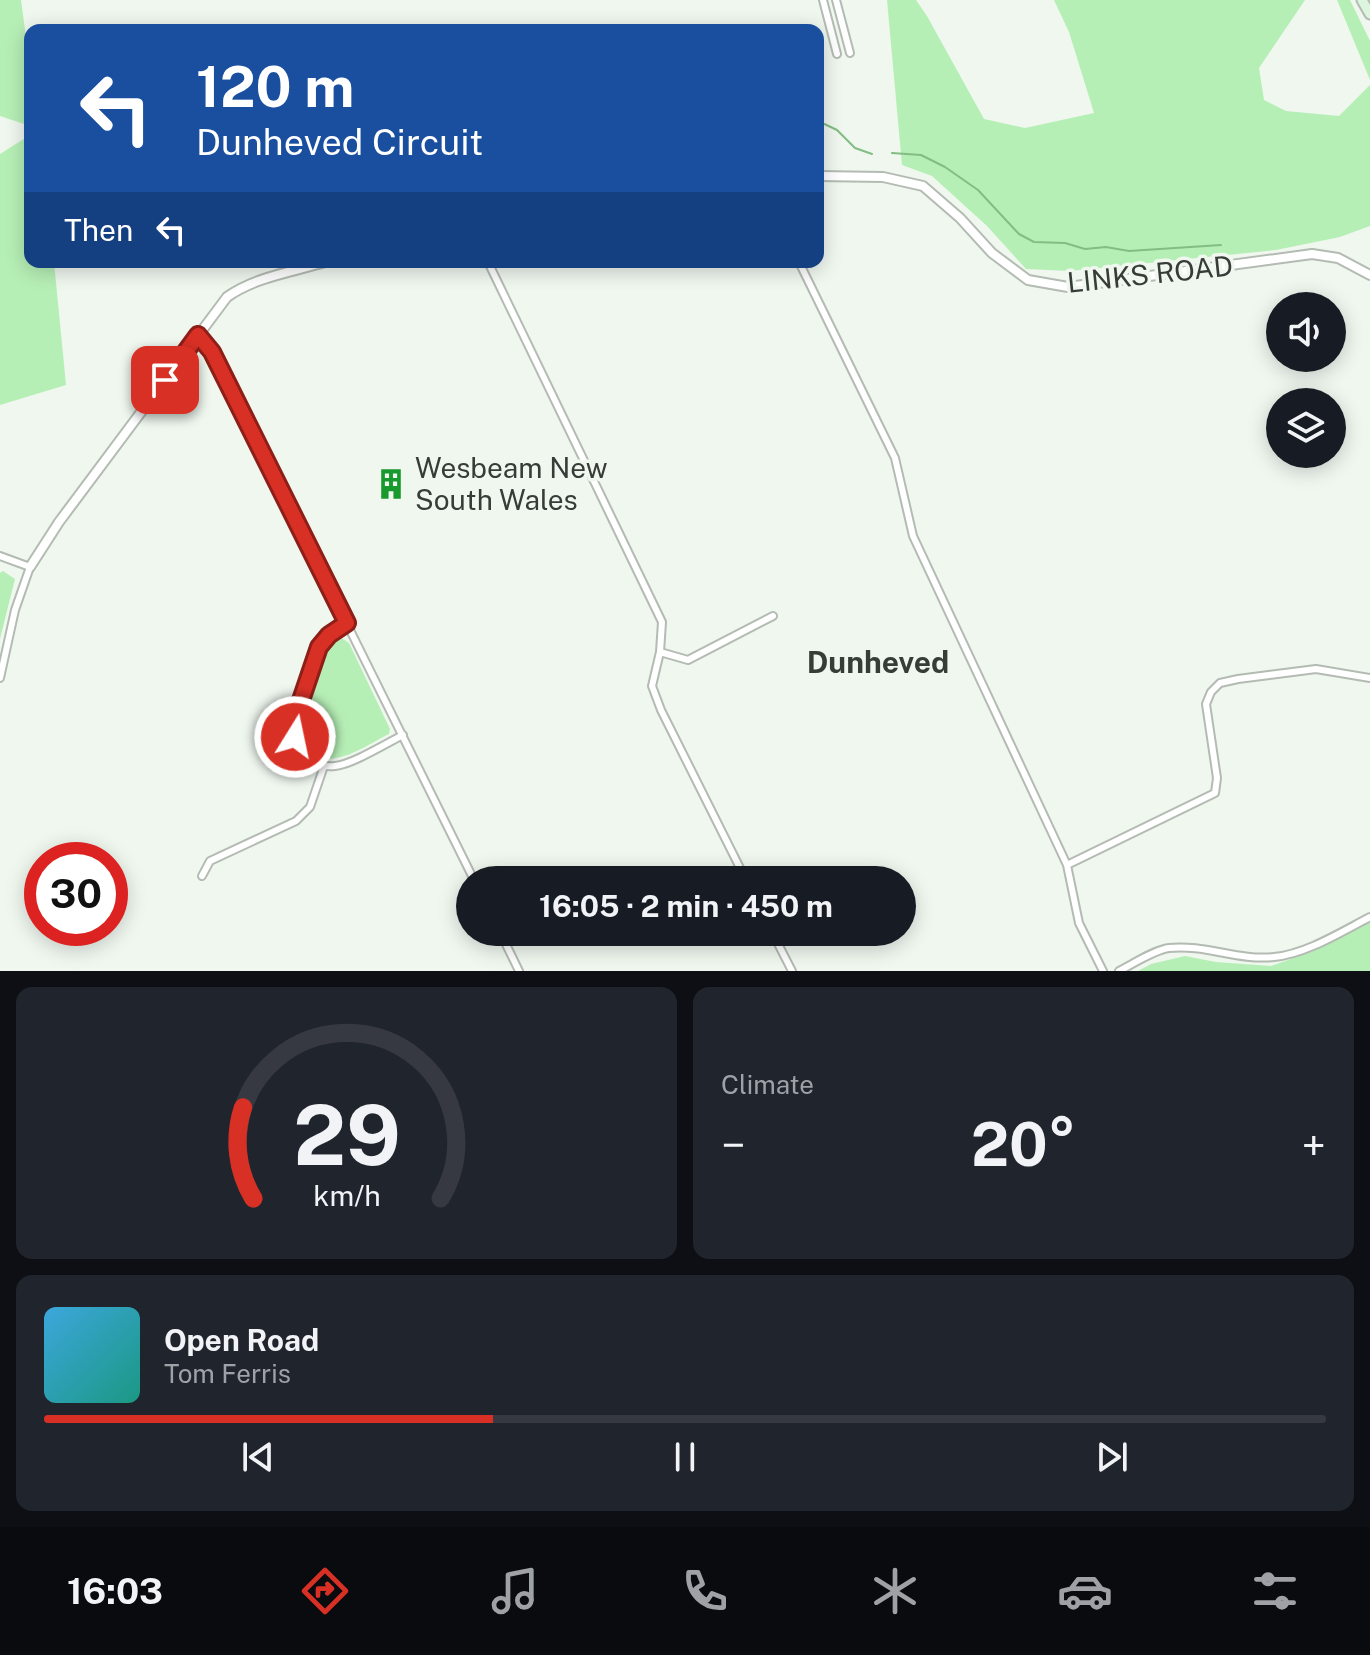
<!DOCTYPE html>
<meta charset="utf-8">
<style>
body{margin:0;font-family:"Public Sans",sans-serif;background:#20242c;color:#f1f3f6;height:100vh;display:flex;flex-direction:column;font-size:30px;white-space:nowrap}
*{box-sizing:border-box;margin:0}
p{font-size:26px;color:#9ea1a6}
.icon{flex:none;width:44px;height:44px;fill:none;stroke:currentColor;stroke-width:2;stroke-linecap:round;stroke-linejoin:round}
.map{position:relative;height:971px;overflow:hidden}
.sheet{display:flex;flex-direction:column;gap:16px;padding:16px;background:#0d0f14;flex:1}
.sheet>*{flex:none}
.top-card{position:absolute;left:24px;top:24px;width:800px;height:244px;border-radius:16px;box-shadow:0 4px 20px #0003;background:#1a4fa0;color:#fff;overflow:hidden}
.tools{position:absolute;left:1266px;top:292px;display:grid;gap:16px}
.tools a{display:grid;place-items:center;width:80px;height:80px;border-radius:50%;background:#171b24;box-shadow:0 4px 20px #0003;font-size:40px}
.speed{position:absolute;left:24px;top:842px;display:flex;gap:16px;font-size:40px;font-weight:700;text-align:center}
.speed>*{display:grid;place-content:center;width:104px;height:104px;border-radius:50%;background:#171b24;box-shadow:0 4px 20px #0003;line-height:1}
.speed .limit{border:12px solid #d22;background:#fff;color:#111}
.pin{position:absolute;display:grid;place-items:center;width:68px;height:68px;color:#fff;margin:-34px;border-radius:16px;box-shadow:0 4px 12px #0006}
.me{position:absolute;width:88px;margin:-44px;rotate:10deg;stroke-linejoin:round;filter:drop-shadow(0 0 6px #0008)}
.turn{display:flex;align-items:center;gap:28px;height:168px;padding:0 40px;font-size:36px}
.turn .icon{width:104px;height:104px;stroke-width:2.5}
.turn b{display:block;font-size:56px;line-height:68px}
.then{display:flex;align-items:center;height:76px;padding:0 40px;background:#0003;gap:16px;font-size:30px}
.big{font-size:60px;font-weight:700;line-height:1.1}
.sheet .widget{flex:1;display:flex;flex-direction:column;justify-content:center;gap:12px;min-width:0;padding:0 28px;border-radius:16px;background:#20242c}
.sheet .dial{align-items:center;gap:0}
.dial svg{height:208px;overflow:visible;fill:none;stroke:#363941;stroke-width:7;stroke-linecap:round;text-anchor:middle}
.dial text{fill:#f1f3f6;stroke:none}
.song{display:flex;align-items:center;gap:24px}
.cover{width:96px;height:96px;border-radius:12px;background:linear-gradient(135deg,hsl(200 70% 55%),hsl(170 70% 35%))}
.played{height:8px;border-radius:4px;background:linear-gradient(90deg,#d93025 35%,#363941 35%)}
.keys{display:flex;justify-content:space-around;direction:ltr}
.heat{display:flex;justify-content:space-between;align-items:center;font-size:44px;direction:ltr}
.sheet .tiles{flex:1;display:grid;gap:16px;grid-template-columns:1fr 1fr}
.widget:last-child{grid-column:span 2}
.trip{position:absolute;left:456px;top:866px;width:460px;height:80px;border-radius:40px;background:#171b24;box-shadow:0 4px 20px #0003;font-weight:700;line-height:80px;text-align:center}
.menu{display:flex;height:128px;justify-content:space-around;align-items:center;background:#090b0e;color:#9ea1a6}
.menu .icon{width:56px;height:56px}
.menu .active{color:#d93025}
.menu b{font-size:36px;color:#f1f3f6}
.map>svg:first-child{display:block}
.green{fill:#b6efb6}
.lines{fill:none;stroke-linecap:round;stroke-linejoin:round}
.stream{stroke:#82bd83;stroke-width:2}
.minor-casing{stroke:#b3bbb3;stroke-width:10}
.tertiary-casing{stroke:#b3bbb3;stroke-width:12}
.secondary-casing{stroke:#b3bbb3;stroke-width:13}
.minor{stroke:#fff;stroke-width:6}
.tertiary{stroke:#fff;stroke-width:8}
.secondary{stroke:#dcf5dc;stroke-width:9}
.route-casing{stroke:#8d1f18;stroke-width:20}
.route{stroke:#d93025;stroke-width:14}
.labels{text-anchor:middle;stroke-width:7;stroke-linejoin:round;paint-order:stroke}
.street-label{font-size:28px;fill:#383c38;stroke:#eff7ef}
.poi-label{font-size:28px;fill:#383c38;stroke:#eff7ef;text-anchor:start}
.neighbourhood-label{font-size:30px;font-weight:bold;fill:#363d36;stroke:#eff7ef}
</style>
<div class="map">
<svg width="1370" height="971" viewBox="0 0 1370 971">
<rect width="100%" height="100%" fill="#eff7ef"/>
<!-- green -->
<path class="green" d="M 0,0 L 21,0 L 30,67 L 30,126 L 0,116 Z
M 887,0 L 916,0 L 927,16 L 984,119 L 1025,128 L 1094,113 L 1069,32 L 1054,0 L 1305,0 L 1259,68 L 1264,100 L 1286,111 L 1339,116 L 1370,85 L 1370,226 L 1340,237 L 1276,250 L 1070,271 L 1026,269 L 987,226 L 932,176 L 902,165 Z
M 1337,0 L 1350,0 L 1370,41 L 1370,80 Z
M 30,135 L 30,262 L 54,262 L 66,385 L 0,405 L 0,154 Z
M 3,571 L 15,579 L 0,639 L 0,573 Z
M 340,637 L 349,643 L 390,729 L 389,734 C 368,744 333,771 311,752 C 302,743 300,735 300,723 L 325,649 L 332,641 Z
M 1370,922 L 1370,971 L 1138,971 L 1151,964 L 1185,956 L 1216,962 L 1271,966 L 1308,953 Z"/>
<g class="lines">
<!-- stream -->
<path class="stream" d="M 818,121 L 837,130 L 855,148 L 872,154
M 892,153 L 921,155 L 945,167 L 978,190 L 1019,234 L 1034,242 L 1065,243 L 1085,249 L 1106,247 L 1129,251 L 1221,245"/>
<defs>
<path id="minor" d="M 823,0 L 837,54
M 836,0 L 850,53
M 488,262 L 662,622 L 660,652 L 652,686 L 661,710 L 746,880
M 799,262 L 895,458 L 913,536 L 1067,865 L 1079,923 L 1103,971
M 198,335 L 212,352 L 474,880
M 0,556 L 30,567 L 15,610 L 0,678
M 347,623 C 337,630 325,635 319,647 C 314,658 311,671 307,682 C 298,708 282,742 312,760 C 319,765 327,767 335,766 C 353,764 385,744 403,735
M 660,652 L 688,660 L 773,616
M 1067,865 L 1215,793 L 1217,778 L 1206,704 L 1211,692 L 1220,683 L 1238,679 L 1316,669 L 1370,678
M 202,876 L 210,861 L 296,821 L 310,807 L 324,766
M 500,932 L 519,971
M 772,932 L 792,971
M 1119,971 C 1133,964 1154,950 1169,948 C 1205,944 1238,961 1274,957 C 1306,954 1341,932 1370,917"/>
<path id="tertiary" d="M 818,176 L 883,177 L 923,186 L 960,218 L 992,253 L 1028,280 L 1068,287 L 1312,254 L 1338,258 L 1370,275
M 30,567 L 59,522 L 227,297 C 255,277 292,272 325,262"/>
<path id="secondary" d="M 1362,0 L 1370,14"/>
</defs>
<!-- minor casing -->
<use href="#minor" class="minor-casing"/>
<!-- tertiary casing -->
<use href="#tertiary" class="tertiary-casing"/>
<!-- secondary casing -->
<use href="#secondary" class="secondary-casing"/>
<!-- minor -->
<use href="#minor" class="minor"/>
<!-- tertiary -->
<use href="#tertiary" class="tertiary"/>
<!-- secondary -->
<use href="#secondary" class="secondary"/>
</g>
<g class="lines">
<defs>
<path id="route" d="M 165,380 L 198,335 L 212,352 L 347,623 L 329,635 L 319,647 L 295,718 L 295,737"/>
</defs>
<!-- route casing -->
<use href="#route" class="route-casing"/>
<!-- route -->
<use href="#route" class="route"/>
</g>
<!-- icons -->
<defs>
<symbol id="building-bare" viewBox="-9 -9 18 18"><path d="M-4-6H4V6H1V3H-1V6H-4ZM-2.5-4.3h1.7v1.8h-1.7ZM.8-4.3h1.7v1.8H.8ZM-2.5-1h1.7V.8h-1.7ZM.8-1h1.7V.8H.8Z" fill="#18992e" stroke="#eff7ef" stroke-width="2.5" paint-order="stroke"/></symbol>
</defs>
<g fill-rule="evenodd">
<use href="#building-bare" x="369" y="462" width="44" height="44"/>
</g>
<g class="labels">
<!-- street labels -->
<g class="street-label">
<text transform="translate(1150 274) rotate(-6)" y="10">LINKS ROAD</text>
</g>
<!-- poi labels -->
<g class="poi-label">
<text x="415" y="478">Wesbeam New<tspan x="415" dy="32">South Wales</tspan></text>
</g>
<!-- neighbourhood labels -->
<g class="neighbourhood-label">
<text x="878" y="673">Dunheved</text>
</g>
</g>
</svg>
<div class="tools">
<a><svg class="icon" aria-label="sound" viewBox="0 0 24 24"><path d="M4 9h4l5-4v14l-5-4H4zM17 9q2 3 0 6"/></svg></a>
<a><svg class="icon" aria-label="layers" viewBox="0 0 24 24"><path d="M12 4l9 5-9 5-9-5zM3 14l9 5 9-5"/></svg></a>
</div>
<div class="speed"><div class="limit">30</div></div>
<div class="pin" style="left:165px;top:380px;background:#d93025"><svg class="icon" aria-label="arrive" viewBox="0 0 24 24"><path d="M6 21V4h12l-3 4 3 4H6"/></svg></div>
<svg class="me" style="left:295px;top:737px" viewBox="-20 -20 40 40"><circle r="17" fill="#d93025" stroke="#fff" stroke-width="3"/><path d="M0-11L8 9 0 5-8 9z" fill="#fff"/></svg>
<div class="trip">16:05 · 2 min · 450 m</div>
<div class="top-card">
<div class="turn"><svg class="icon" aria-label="left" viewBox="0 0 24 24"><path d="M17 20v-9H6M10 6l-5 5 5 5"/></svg><div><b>120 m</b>Dunheved Circuit</div></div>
<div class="then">Then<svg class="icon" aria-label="left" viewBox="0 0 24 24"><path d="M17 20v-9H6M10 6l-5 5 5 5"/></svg></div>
</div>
</div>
<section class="sheet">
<div class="tiles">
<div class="widget dial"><svg viewBox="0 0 100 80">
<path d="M14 69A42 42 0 1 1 86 69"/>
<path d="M14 69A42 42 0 0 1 10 34" stroke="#d93025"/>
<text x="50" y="56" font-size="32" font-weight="700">29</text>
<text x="50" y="72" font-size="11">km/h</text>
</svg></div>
<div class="widget"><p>Climate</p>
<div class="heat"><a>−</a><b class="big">20°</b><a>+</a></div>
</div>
<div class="widget">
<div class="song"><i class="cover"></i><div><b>Open Road</b><p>Tom Ferris</p></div></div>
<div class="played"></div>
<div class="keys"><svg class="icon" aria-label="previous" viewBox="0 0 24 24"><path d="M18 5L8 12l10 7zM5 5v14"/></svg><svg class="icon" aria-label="pause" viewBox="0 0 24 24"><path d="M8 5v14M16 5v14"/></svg><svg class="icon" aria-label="next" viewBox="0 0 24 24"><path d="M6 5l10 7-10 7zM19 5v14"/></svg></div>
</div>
</div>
</section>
<nav class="menu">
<b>16:03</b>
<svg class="icon active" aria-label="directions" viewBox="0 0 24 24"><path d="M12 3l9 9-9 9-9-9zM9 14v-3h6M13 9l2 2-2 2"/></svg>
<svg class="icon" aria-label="music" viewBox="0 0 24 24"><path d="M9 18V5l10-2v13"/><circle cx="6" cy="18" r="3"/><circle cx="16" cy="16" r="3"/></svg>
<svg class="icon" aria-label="phone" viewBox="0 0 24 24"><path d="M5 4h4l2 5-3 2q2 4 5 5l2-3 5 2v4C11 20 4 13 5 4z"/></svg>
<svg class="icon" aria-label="climate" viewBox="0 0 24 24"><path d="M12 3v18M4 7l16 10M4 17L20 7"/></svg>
<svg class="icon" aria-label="car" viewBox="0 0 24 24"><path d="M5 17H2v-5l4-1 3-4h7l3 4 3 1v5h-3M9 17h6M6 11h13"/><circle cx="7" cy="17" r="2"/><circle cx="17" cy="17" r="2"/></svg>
<svg class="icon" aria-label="filters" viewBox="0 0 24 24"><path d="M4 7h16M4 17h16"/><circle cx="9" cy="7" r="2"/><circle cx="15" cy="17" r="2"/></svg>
</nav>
